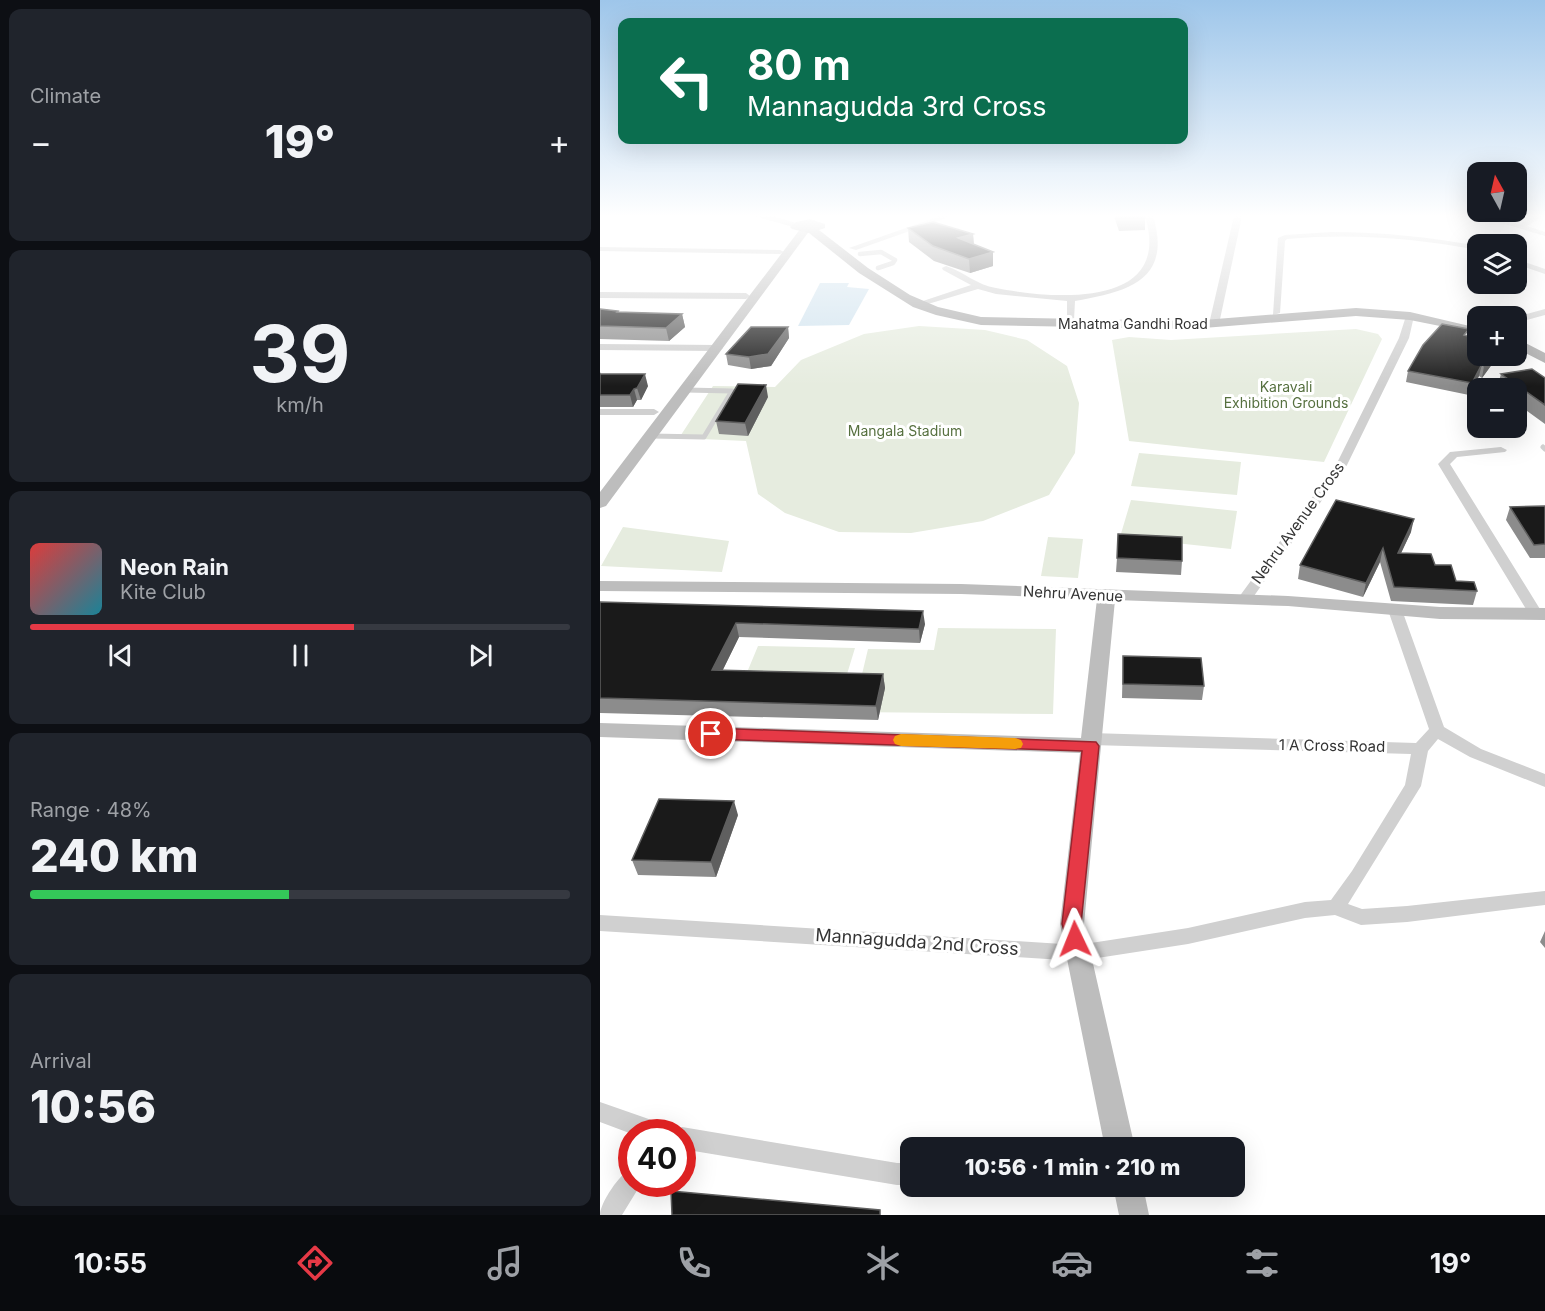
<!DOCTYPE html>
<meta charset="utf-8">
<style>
body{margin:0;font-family:Inter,sans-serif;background:#20242c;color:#f1f3f6;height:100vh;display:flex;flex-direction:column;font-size:22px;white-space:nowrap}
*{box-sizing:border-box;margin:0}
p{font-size:20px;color:#9ea1a6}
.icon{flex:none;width:33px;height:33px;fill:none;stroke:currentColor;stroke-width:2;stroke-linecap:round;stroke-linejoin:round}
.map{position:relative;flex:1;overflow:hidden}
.details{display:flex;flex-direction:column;gap:9px;padding:9px;background:#0d0f14;width:600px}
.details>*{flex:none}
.banner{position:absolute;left:18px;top:18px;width:570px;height:126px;border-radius:12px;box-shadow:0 6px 24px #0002;background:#0b6e4f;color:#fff;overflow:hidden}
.needle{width:39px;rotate:352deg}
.fabs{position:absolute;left:867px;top:162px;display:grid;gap:12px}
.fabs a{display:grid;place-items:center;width:60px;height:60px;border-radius:12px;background:#171b24;box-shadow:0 6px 24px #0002;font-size:30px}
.speed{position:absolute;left:18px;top:1119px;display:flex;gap:12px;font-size:30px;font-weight:700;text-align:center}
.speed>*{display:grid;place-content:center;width:78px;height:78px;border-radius:50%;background:#171b24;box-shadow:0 6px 24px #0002;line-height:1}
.speed .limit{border:9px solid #d22;background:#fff;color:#111}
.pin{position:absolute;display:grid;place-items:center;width:51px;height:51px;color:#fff;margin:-26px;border:3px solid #fff;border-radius:50%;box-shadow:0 2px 6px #0007}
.me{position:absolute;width:66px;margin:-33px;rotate:358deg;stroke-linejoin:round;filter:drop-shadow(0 0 4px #0008)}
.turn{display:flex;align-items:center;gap:21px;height:126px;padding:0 30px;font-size:27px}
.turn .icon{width:78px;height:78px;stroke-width:2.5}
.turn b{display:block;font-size:42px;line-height:51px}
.big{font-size:45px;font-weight:800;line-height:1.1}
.details .card{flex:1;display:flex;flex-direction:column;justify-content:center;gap:9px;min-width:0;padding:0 21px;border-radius:12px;background:#20242c}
.details .dial{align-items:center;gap:0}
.dial b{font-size:78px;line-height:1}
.song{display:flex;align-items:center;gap:18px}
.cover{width:72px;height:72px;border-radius:9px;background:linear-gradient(135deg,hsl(0 70% 55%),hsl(190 70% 35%))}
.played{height:6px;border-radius:3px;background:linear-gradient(90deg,#e63946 60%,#363941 60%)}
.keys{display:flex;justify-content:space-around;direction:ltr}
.heat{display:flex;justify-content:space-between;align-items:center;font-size:33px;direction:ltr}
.charge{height:9px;border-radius:4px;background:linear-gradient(90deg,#34c759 48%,#363941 0)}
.trip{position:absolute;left:300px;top:1137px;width:345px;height:60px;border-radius:12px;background:#171b24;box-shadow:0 6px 24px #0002;font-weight:800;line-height:60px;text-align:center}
.tab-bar{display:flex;height:96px;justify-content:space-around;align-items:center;background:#090b0e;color:#9ea1a6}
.tab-bar .icon{width:42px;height:42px}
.tab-bar .selected{color:#e63946}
.tab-bar b{font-size:27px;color:#f1f3f6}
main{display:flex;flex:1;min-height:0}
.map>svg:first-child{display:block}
.green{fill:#e6ecdf}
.water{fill:#cfe2ee}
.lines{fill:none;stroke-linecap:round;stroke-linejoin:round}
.lane-far1{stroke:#d0d0d0;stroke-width:4.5}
.lane{stroke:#d0d0d0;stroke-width:5}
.street{fill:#d0d0d0;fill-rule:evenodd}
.secondary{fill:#bdbdbd;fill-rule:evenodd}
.primary{fill:#ababab;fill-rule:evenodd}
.wall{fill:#8c8c8c}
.shaded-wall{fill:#5f5f5f}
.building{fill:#1a1a1a;stroke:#5f5f5f;stroke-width:1.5}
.route{fill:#e63946;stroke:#96252e;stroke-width:1.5}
.slow{fill:#f59e0b}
.labels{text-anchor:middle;stroke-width:6;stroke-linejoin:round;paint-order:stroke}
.far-street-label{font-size:14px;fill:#333;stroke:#fff}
.far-park-label{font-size:14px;fill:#56703f;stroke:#fff}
.street-label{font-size:15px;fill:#333;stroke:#fff}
.near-street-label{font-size:18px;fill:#333;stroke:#fff}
</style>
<main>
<section class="details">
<div class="card"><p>Climate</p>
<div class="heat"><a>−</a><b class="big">19°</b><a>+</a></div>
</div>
<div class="card dial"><b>39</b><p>km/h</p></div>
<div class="card">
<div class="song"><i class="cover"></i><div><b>Neon Rain</b><p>Kite Club</p></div></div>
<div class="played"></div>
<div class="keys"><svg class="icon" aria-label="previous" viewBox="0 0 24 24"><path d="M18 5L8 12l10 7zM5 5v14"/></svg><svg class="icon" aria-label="pause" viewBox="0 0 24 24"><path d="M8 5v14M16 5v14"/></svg><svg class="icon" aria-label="next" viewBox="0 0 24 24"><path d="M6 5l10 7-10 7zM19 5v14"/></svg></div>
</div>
<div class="card"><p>Range · 48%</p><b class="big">240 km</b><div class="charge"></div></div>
<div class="card"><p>Arrival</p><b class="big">10:56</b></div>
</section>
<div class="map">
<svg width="945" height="1215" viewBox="0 0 945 1215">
<rect width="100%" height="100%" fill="#fff"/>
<!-- green -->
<path class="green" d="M 319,326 L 385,330 L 427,340 L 467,366 L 479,403 L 475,453 L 449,495 L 383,521 L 311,533 L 239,532 L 185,513 L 158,494 L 146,441 L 79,438 L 113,386 L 175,387 L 201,360 L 264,334 Z
M 756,329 L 778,334 L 782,339 L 724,462 L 529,441 L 512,340 L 529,337 L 571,340 Z
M 539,453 L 641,462 L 637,495 L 531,486 Z
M 531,500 L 637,511 L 631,549 L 520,537 Z
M 23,527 L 129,541 L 122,572 L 1,566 Z
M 448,537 L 483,539 L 478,578 L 441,576 Z
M 338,628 L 456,629 L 453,714 L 253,712 L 268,649 L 334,650 Z
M 158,646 L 255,648 L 244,684 L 143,682 Z"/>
<!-- water -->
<path class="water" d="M 220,283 L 249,283 L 247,287 L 269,289 L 249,325 L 198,326 Z"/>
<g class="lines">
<!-- lane-far1 -->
<path class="lane-far1" d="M 260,254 L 281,252 L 295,260 L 293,263 L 278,268"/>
<!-- lane -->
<path class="lane" d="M 51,436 L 104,437 L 132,391 L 86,390
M 943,447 L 945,449"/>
<!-- street -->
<path class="street" d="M 340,216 L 352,216 L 256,250 L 249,248 Z
M 545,216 L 553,216 C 573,281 526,292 475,301 L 474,320 L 467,318 L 467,301 L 396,294 L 378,289 L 318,307 L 314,304 L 371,285 L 343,270 L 342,268 L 346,266 C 364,272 377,285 396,288 C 452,299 574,310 545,216 Z
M 634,216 L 642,216 L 619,324 L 614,327 L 609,324 Z
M 854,216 L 878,216 L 920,224 L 933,216 L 943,216 L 927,226 L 945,232 L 945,236 L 905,224 Z
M 732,232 C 781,232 829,237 878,246 L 878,250 C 814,238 751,233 687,239 L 685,241 L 680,313 L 673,315 L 678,238 L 685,235 Z
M 0,247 L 180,250 L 184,252 L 180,254 L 0,251 Z
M 916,259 L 945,269 L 945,274 L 916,264 Z
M 0,292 L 146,293 L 150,296 L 146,299 L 0,298 Z
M 945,309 L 945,315 L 916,323 L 916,317 Z
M 810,313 L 814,316 L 809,338 L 747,465 L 649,603 L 639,603 L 637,600 L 639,597 L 736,465 L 799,338 L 806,316 Z
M 0,344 L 118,345 L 123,348 L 118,351 L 0,350 Z
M 0,409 L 54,409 L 59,412 L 54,415 L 0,415 Z
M 901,447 L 907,450 L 905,452 L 857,457 L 850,464 L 943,614 L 936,618 L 929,614 L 838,464 L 850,452 Z
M 795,606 L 802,610 L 844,727 L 881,749 L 945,774 L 945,787 L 870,757 L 838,739 L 828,751 L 821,786 L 748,904 L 762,909 L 807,906 L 945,891 L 945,905 L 807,922 L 761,925 L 735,915 L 705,918 L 588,944 L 478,961 L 0,931 L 0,915 L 478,945 L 588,928 L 705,902 L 731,900 L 752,871 L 805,785 L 811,754 L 491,745 L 485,743 L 483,739 L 485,735 L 491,733 L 816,743 L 829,729 L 788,610 Z
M 0,1102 L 63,1124 L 66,1132 L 32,1134 L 0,1122 Z
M 82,1127 L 297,1163 L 310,1163 L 310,1185 L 297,1185 L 82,1149 L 82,1132 L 73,1132 Z
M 32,1168 L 32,1184 L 41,1184 L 22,1215 L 0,1215 C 0,1203 20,1173 32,1168 Z"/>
<!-- secondary -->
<path class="secondary" d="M 154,216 L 173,216 L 202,225 L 197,228 Z
M 201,228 L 210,230 L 6,506 L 0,508 L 0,492 Z
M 0,581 L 361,584 L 688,596 L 840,607 L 945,608 L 945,620 L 840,619 L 688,606 L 515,600 L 484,924 L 535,1148 L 505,1148 L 460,924 L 480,753 L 0,737 L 0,723 L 481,738 L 497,599 L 361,594 L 0,591 Z
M 513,1186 L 543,1186 L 549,1215 L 519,1215 Z"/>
<!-- primary -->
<path class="primary" d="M 210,219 L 225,224 L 225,228 L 219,230 L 268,268 L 310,295 L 338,307 L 381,317 L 591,321 L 756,308 L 810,312 L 878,328 L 878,337 L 840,326 L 810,320 L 756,316 L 591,329 L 381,325 L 336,315 L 313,307 L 259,273 L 209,233 L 192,229 L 190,227 L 196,222 Z
M 916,338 L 945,353 L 945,363 L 916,348 Z"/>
</g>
<!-- wall -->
<path class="wall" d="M 514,216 L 545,216 L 545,230 L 519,231 Z
M 308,228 L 373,234 L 374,244 L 393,266 L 370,273 L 334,261 L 309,242 Z
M 0,309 L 18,312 L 82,314 L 85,327 L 69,341 L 0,339 Z
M 188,327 L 189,338 L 171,366 L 151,369 L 128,365 L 126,354 Z
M 868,336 L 878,356 L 898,356 L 882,378 L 879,376 L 869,395 L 806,382 L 808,371 Z
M 0,372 L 1,374 L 48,386 L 41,400 L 37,400 L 33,407 L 0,407 Z
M 901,374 L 945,378 L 945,424 L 916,403 L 916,388 L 897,388 Z
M 168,397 L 148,436 L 119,434 L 116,421 Z
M 945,506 L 945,558 L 930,558 L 906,520 L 910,507 Z
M 811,532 L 801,553 L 835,565 L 856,581 L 877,591 L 873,605 L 791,601 L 780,562 L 763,597 L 698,579 L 700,565 Z
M 517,558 L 582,561 L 581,575 L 516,572 Z
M 0,602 L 325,624 L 320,643 L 139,637 L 122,671 L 283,674 L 285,688 L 278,720 L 0,713 Z
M 523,656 L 604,686 L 602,700 L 522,698 Z
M 138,815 L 116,877 L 38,875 L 32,860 Z
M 945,931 L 945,948 L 940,942 Z"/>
<!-- shaded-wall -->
<path class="shaded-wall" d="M 373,234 L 374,248 L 358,238 Z
M 393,252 L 393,266 L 370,273 L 369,259 Z
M 82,314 L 85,327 L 69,341 L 66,328 Z
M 188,327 L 189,338 L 171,366 L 151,369 L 149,357 Z
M 892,356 L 898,356 L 882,378 L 884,366 Z
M 882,364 L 879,376 L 869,395 L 872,383 Z
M 45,374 L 48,386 L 41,400 L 37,388 Z
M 166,385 L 168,397 L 148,436 L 145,423 Z
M 34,389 L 37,400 L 33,407 L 30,395 Z
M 814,519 L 811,532 L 795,566 L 798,553 Z
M 783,548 L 780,562 L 763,597 L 766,583 Z
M 323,611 L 325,624 L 320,643 L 319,629 Z
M 136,623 L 139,637 L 116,684 L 112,670 Z
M 283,674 L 285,688 L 278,720 L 276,706 Z
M 134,801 L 138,815 L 116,877 L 111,862 Z"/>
<!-- building -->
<path class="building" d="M 519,216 L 545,216 L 545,218 L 519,218 Z
M 333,222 L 373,234 L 358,238 L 393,252 L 369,259 L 333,246 L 308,228 Z
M 0,309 L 18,311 L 17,312 L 82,314 L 66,328 L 0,326 Z
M 842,324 L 869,329 L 864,335 L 878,338 L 878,356 L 892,356 L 884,366 L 882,364 L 872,383 L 808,371 L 823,345 Z
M 151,327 L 188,327 L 168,354 L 149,357 L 126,354 Z
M 932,369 L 945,378 L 945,405 L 901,374 Z
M 0,374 L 45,374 L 37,388 L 34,389 L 30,395 L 0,395 Z
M 138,384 L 166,385 L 145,423 L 116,421 Z
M 736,500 L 814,519 L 798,553 L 831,554 L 835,565 L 851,565 L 856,581 L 874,582 L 877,591 L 794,587 L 783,548 L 766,583 L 700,565 Z
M 945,506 L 945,544 L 934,545 L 910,507 Z
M 518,534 L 582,537 L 582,561 L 517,558 Z
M 0,602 L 323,611 L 319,629 L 136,623 L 112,670 L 283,674 L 276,706 L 0,698 Z
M 523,656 L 601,658 L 604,686 L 523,684 Z
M 59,799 L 134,801 L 111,862 L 32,860 Z
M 71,1191 L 280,1210 L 280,1215 L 72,1215 Z"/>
<!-- sky -->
<linearGradient id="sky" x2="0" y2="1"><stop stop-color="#9ec6ea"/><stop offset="0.56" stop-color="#fff"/><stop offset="1" stop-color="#fff" stop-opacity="0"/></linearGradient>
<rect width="945" height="386" fill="url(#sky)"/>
<!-- route -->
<path class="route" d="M 111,728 L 496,742 L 499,746 L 481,924 L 484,939 L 481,944 L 475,947 L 468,944 L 462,924 L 482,751 L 111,739 L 106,738 L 103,734 L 106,730 Z"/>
<!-- slow -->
<path class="slow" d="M 301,734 L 415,738 L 421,740 L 423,744 L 421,748 L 415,749 L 301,746 L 295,744 L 293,740 L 295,736 Z"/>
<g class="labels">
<!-- far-street labels -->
<g class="far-street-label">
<text x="533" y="329">Mahatma Gandhi Road</text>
</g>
<!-- far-park labels -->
<g class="far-park-label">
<text x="686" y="392">Karavali<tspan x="686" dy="16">Exhibition Grounds</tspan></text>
<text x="305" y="436">Mangala Stadium</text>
</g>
<!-- street labels -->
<g class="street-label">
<text transform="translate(698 523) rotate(-54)" y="5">Nehru Avenue Cross</text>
<text transform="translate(473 594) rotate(3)" y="5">Nehru Avenue</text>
<text transform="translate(732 746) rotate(1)" y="5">1 A Cross Road</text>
</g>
<!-- near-street labels -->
<g class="near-street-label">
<text transform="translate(317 942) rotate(4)" y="6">Mannagudda 2nd Cross</text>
</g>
</g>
</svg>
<div class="fabs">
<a><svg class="needle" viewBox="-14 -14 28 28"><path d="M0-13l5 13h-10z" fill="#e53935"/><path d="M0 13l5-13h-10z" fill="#9ea1a6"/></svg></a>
<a><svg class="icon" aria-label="layers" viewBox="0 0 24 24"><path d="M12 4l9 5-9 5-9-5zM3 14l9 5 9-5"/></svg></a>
<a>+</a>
<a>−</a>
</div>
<div class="speed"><div class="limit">40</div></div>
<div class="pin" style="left:111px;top:734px;background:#d93025"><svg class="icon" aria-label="arrive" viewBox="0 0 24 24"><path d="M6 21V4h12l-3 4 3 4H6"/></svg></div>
<svg class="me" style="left:475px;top:939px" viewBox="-20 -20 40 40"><path d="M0-17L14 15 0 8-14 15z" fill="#e63946" stroke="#fff" stroke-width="4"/></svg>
<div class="trip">10:56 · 1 min · 210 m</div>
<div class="banner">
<div class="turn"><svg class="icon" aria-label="left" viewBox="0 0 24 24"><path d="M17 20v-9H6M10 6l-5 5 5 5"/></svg><div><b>80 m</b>Mannagudda 3rd Cross</div></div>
</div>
</div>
</main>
<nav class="tab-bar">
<b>10:55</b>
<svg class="icon selected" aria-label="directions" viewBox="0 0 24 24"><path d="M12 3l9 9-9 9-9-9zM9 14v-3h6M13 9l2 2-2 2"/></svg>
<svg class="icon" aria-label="music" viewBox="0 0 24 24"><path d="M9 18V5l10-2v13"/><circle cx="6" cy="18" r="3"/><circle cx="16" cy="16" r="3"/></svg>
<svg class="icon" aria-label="phone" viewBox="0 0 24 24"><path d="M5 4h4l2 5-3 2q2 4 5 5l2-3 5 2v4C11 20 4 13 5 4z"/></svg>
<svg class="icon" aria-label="climate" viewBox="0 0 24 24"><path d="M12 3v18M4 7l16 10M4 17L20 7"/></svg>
<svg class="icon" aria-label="car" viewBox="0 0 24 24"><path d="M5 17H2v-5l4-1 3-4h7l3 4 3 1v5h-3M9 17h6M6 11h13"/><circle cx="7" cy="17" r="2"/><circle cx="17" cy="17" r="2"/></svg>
<svg class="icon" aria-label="filters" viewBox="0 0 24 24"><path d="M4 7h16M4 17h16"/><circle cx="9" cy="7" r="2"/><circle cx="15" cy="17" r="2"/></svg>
<b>19°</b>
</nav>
